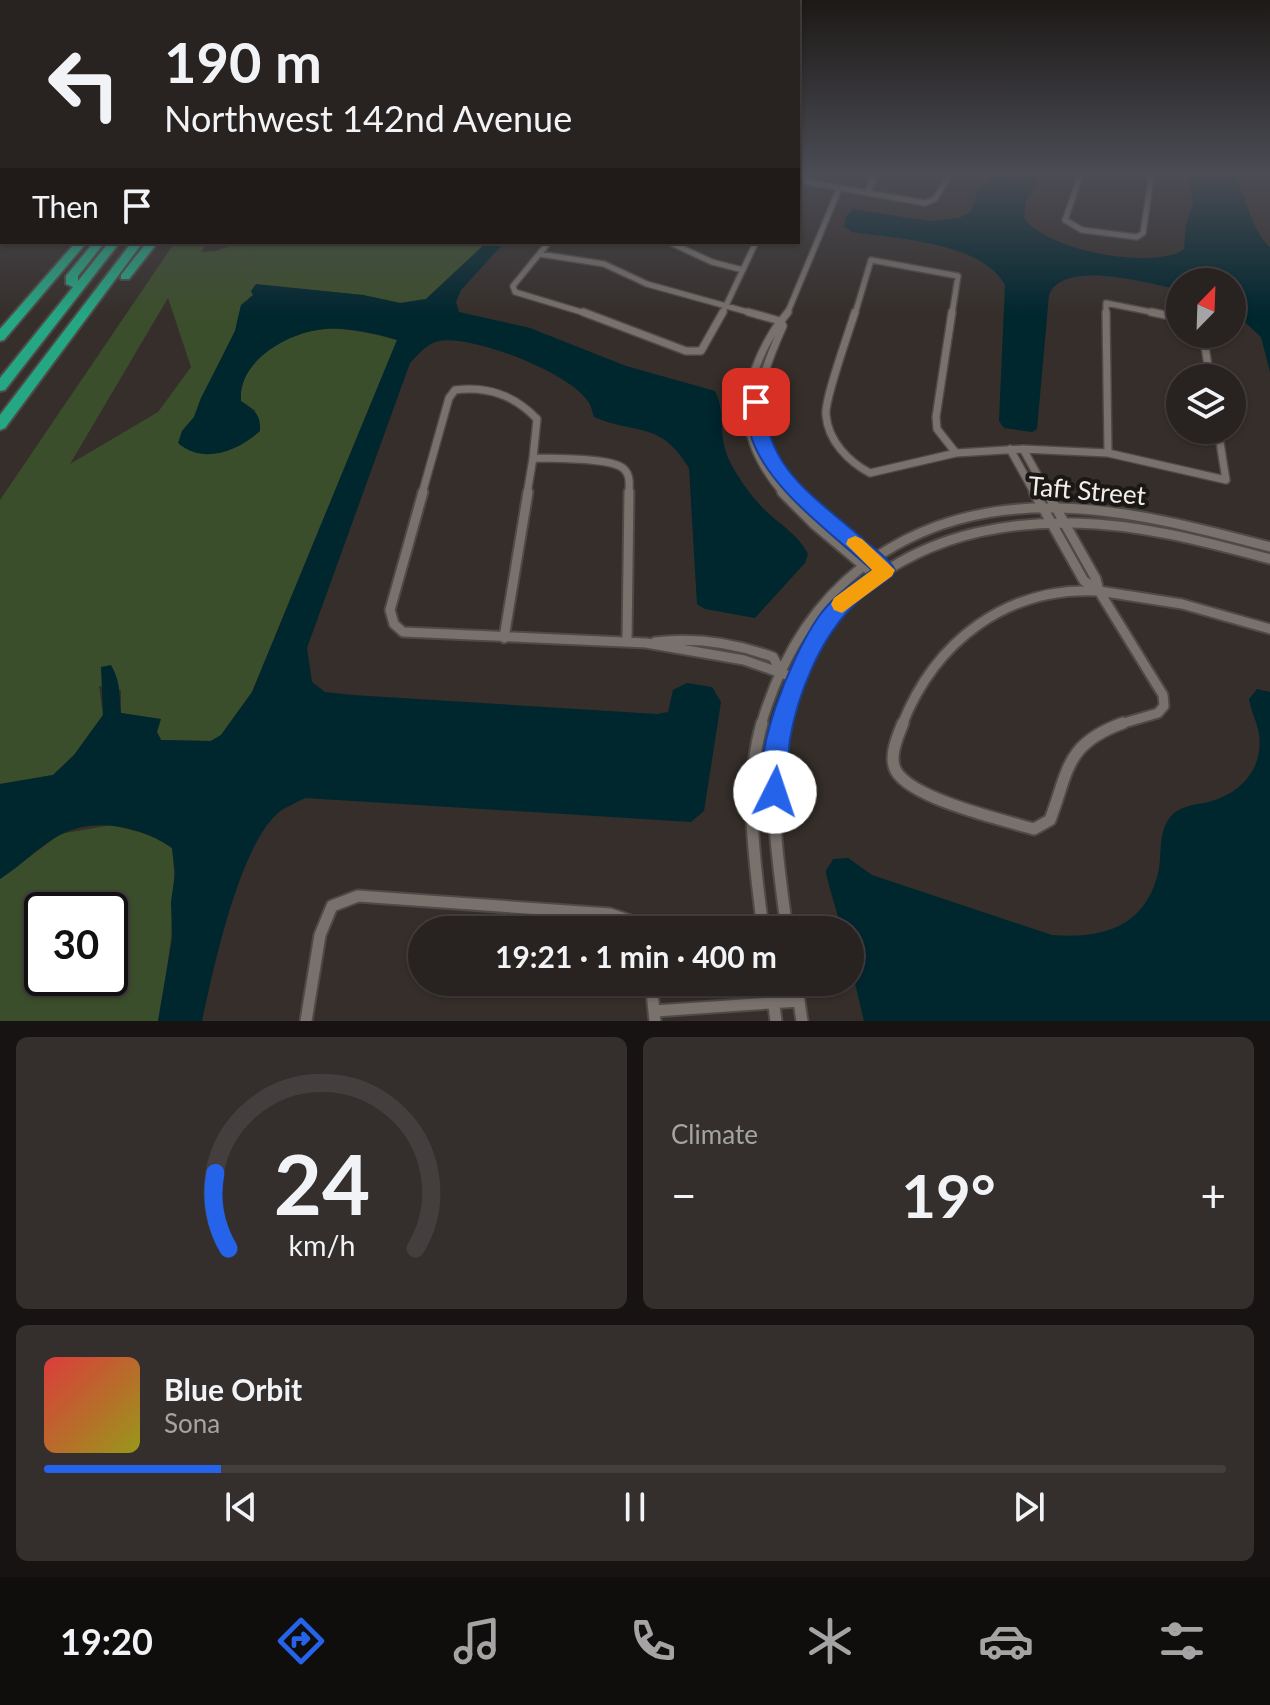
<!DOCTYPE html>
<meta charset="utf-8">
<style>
body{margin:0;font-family:Lato,sans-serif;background:#342f2d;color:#f1f3f6;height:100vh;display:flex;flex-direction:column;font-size:30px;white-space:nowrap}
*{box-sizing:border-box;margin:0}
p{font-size:26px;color:#a5a4a5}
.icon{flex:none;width:44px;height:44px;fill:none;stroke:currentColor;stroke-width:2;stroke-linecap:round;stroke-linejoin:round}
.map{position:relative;height:1021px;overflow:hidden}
.sheet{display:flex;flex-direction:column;gap:16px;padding:16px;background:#161312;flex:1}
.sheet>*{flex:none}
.top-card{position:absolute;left:0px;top:0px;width:800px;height:244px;box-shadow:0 2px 6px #0004,0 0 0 2px #443f3e;background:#282220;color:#f1f3f6;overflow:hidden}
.needle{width:52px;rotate:23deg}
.fabs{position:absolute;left:1166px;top:268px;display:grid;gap:16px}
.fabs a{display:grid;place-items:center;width:80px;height:80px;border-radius:50%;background:#282220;box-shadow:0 2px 6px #0004,0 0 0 2px #443f3e;font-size:40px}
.speed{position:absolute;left:24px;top:892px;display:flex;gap:16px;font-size:40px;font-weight:700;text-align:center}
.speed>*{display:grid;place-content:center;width:104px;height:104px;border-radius:50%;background:#282220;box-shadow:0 2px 6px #0004,0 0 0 2px #443f3e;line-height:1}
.speed .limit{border:4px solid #111;border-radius:12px;background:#fff;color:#111}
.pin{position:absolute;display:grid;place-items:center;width:68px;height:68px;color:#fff;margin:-34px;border-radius:16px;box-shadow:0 4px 12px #0006}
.me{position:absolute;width:88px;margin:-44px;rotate:4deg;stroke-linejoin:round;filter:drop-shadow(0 0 6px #0008)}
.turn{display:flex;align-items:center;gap:28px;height:168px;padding:0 32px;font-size:36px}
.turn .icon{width:104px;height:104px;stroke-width:2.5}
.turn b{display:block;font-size:56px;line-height:68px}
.then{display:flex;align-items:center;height:76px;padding:0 32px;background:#0003;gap:16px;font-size:30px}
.big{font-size:60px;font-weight:700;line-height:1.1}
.sheet .tile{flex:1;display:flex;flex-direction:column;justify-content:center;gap:12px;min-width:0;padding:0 28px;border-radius:12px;background:#342f2d}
.sheet .dial{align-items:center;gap:0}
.dial svg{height:208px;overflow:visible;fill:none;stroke:#443f3e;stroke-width:7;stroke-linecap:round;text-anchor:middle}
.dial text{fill:#f1f3f6;stroke:none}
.song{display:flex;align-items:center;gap:24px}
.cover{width:96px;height:96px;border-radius:12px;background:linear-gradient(135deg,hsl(0 70% 55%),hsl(60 70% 35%))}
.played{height:8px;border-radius:4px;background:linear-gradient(90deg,#2563eb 15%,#443f3e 15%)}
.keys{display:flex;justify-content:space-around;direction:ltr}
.heat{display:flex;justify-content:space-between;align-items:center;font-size:44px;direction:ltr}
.sheet .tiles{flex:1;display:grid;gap:16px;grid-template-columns:1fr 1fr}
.tile:last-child{grid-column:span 2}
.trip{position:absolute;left:408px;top:916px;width:456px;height:80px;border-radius:40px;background:#282220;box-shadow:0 2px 6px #0004,0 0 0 2px #443f3e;font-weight:700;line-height:80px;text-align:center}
.dock{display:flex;height:128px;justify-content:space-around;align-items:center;background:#100e0d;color:#a5a4a5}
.dock .icon{width:56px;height:56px}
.dock .selected{color:#2563eb}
.dock b{font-size:36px;color:#f1f3f6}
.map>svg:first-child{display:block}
.green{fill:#3b4e2b;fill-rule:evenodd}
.water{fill:#00262e}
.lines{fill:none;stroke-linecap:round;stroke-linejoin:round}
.minor-far3-casing{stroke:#4f4a47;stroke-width:8}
.minor-far2-casing{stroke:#4f4a47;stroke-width:10}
.minor-far1-casing{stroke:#4f4a47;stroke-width:13}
.minor-casing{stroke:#4f4a47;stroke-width:15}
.motorway-casing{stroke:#4f4a47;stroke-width:4}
.minor-far3{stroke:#78716c;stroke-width:5}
.minor-far2{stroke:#78716c;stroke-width:7}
.minor-far1{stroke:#78716c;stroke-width:9}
.minor{stroke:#78716c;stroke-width:11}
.motorway{fill:#25a783;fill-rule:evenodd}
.route{fill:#2563eb;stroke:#184099;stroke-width:2}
.slow{fill:#f59e0b}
.labels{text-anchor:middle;stroke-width:8;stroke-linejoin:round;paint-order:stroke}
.street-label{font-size:26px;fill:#f2edeb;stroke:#1a1715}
</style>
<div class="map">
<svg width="1270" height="1021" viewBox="0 0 1270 1021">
<rect width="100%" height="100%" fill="#352e2a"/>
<!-- green -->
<path class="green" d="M 175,242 L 208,242 L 201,252 L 216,251 L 241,242 L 487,242 L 426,299 L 401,303 L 363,295 L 256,285 L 251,291 L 253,295 L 241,306 L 235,331 L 215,373 L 201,398 L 194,417 L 182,431 L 256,411 L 241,401 C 237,356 301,324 341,329 C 359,331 380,335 397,340 L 252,692 L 221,735 L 210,741 L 161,740 L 157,732 L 160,719 L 121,713 L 121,690 L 99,686 L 103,715 L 74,755 L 53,775 L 0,784 L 0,500 ZM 168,298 L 191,367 L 158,412 L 70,464 Z
M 111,825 L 155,836 L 172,848 C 179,905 168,964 158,1021 L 0,1021 L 0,879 L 60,834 ZM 42,910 L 110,910 L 110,978 L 42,978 Z"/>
<!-- water -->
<path class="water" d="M 995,174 L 1038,175 L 1039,179 L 1026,201 L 1024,217 C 1042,250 1155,271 1184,249 L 1186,224 L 1194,202 L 1186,174 L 1233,174 C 1247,196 1250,229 1270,247 L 1270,372 L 1261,337 L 1232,310 L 1232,282 L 1180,282 L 1180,290 C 1152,284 1063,258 1049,295 L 1037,429 L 1032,432 L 1004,428 L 999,421 L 1005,285 C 982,242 896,239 852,232 L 844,226 L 846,216 L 853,209 L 928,221 L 959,218 L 971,212 L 978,191 Z
M 487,242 L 505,242 L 461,290 L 456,302 L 459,312 L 530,328 L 626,366 L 715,391 C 727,415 716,435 731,464 C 738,477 749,493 760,505 C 775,522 797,532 808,554 L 805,563 L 755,618 L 705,609 L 697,604 L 689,468 C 660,420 636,435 594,417 C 592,411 591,404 587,400 C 567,372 473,335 439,341 C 427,343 418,355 410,363 L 307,648 L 312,682 L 325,692 L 353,695 L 657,714 L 668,712 L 673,690 L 687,683 L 712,687 L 721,702 L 704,811 L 691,822 L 305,798 C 296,803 285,807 278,813 C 239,847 213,970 202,1021 L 158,1021 L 172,939 L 171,902 L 175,873 L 172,848 C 142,827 95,816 60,835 C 39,846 21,866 0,879 L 0,784 L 53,775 L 74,755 L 103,715 L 101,667 L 111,665 C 121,682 119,695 121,713 L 161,719 L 157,732 L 161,740 L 211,741 L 221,735 L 252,692 L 397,340 C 382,335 358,330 342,329 C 302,324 237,356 241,401 C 254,410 261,414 260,431 C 238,451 203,465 178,443 L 182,431 L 194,417 L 201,398 L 235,331 L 241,305 L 253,295 L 251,291 L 256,284 L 363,295 L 400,303 L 426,299 Z
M 1257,689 L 1270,692 L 1270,1021 L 864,1021 L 850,962 L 850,930 L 842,930 C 840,922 825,874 826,871 C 826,870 833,860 833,859 L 848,858 L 872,875 L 1052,935 C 1103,939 1147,927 1159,869 C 1162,851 1158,832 1171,816 C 1179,807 1192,805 1204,803 C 1238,796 1264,771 1259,734 C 1257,722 1251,711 1249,699 Z"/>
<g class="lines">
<defs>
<path id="minor-far3" d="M 804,174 L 805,180 L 812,183 L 925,203 L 935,199 L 950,174
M 1081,174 L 1065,220 L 1082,230 L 1137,237 L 1143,233 L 1151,179 L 1145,174
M 867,193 L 875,174
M 549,242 L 513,286 L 515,292 L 588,314
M 669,242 L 712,262 L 743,270
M 540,254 L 604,264 L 647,284 L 755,314
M 722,314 L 756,242
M 787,314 L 839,189
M 855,314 L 871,260 L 958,276 L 952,314
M 1106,314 L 1106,303 L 1161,314"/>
<path id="minor-far2" d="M 583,312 L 686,351 L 701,351 L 723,312
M 748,312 L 780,321
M 855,312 C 849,332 824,400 826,415 C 828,441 849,462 870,473 L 956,453
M 952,312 L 936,417 L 937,429 L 956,453
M 1106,312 L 1108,453
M 1151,312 L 1180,318
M 781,321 L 783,326 C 752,396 744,432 797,494
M 1203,334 L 1210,378
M 1010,449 L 1035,494
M 1023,449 L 1048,494
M 956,453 L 1023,449 L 1108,453 L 1226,480 L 1218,430
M 422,494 L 449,398 L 455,390 C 488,386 514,395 537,419 L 533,458 C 552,459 612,457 624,469 C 631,476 629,485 629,494
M 527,494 L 533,458
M 784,494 C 738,441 737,392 773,332 C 777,325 783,319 788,312"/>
<path id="minor-far1" d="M 423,492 L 390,610 L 394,624 L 403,632 L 646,643 L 744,660 L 798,679
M 782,492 L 814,524 L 876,576
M 796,492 L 885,570
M 1034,492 L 1084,581 L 1098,589
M 1047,492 L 1096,579 L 1099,591
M 1099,591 L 1182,604 L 1270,629
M 1099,591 L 1163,695 L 1164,706 L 1158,713 L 1117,725
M 504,638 L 528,492
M 627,641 L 629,492
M 655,642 C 696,637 734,643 773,657 L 780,670
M 761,725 C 779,664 810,608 861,568 C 985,473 1132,510 1270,547
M 781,725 C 815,582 936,520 1074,523 C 1140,524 1206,542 1270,559
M 902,725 C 935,641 1007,586 1099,591"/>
<path id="minor" d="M 762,723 C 743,790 755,862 763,930
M 782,723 C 766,789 778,863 787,930
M 903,723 C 898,736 888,757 896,771 C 912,799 1003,820 1034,829 L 1050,820 C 1069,770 1065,744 1123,723
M 651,982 L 655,1021
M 771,982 L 776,1021
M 796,982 L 802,1021
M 655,1011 L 799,1001
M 306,1021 L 320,935 L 332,906 L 358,896 L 610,914 L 637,923 L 640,930"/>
<path id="motorway" d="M 76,242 L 87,242 L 4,340 L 0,341 L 0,329 Z
M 94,242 L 105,242 L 78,276 L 78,281 L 109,242 L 120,242 L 5,390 L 0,391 L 0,378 L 73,287 L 66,284 L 66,276 Z
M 132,242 L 143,242 L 5,428 L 0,430 L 0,415 Z
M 147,242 L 158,242 L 129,279 L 121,279 L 121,275 Z"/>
</defs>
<!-- minor-far3 casing -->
<use href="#minor-far3" class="minor-far3-casing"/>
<!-- minor-far2 casing -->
<use href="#minor-far2" class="minor-far2-casing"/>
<!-- minor-far1 casing -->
<use href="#minor-far1" class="minor-far1-casing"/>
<!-- minor casing -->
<use href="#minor" class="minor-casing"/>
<!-- motorway casing -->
<use href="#motorway" class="motorway-casing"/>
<!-- minor-far3 -->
<use href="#minor-far3" class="minor-far3"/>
<!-- minor-far2 -->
<use href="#minor-far2" class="minor-far2"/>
<!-- minor-far1 -->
<use href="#minor-far1" class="minor-far1"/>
<!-- minor -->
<use href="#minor" class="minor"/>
<!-- motorway -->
<use href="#motorway" class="motorway"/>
</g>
<!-- sky -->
<linearGradient id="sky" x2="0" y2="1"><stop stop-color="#1d1917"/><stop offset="0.55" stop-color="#4b4c55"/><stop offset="1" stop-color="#4b4c55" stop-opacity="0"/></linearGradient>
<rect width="1270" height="317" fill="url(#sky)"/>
<!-- route -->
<path class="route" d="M 756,397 L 764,402 C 767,471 817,498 864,540 C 874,549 889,558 895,570 L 892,576 C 879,586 864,594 853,606 C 820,639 798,693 790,739 C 787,759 791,781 783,800 L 775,804 L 766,800 C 748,758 792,656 817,619 C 831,598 851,584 872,570 C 832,533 765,487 750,433 C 748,423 749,412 748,402 Z"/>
<!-- slow -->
<path class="slow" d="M 855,536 L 862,539 L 895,570 L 892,576 L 842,613 L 834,610 L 831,604 L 834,598 L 872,570 L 846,544 L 848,539 Z"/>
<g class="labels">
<!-- street labels -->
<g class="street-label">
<text transform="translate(1087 491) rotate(5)" y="9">Taft Street</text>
</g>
</g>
</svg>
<div class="fabs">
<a><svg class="needle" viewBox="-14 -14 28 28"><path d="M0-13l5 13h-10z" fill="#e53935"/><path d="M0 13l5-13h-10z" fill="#a5a4a5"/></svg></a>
<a><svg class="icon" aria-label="layers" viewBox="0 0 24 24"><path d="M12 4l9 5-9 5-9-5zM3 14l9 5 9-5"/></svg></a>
</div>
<div class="speed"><div class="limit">30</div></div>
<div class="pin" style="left:756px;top:402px;background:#d93025"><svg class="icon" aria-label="arrive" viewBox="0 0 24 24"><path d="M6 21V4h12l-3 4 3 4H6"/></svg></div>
<svg class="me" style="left:775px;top:792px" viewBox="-20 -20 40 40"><circle r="19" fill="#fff"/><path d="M0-13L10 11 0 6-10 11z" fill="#2563eb"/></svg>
<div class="trip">19:21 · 1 min · 400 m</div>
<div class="top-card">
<div class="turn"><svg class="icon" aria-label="left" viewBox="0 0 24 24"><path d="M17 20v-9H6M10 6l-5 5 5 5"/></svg><div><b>190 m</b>Northwest 142nd Avenue</div></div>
<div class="then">Then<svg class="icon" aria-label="arrive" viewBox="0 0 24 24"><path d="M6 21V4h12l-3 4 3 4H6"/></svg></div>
</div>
</div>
<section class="sheet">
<div class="tiles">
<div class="tile dial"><svg viewBox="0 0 100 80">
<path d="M14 69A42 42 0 1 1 86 69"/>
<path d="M14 69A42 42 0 0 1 9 40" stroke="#2563eb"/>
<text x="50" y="56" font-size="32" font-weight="700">24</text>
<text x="50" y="72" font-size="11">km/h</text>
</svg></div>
<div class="tile"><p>Climate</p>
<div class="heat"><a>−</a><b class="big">19°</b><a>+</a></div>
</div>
<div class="tile">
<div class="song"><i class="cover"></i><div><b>Blue Orbit</b><p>Sona</p></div></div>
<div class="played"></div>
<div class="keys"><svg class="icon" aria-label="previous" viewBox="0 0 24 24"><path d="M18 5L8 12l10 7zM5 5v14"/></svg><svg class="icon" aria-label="pause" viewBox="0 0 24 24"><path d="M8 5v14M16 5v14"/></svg><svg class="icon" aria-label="next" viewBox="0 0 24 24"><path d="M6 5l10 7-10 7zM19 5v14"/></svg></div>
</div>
</div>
</section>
<nav class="dock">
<b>19:20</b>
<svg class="icon selected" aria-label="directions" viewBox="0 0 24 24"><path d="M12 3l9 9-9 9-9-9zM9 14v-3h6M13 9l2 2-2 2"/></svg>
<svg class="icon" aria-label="music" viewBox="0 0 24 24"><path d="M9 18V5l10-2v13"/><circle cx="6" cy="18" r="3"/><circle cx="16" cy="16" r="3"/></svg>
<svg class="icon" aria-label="phone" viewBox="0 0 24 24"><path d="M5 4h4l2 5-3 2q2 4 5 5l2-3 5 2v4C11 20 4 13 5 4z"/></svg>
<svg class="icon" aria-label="climate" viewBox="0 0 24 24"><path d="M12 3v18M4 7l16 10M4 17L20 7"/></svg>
<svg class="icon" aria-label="car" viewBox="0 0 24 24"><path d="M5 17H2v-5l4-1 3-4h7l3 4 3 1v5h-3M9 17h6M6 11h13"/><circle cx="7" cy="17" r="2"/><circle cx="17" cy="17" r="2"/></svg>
<svg class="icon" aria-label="filters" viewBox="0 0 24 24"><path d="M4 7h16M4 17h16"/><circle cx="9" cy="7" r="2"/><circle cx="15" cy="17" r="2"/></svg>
</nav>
